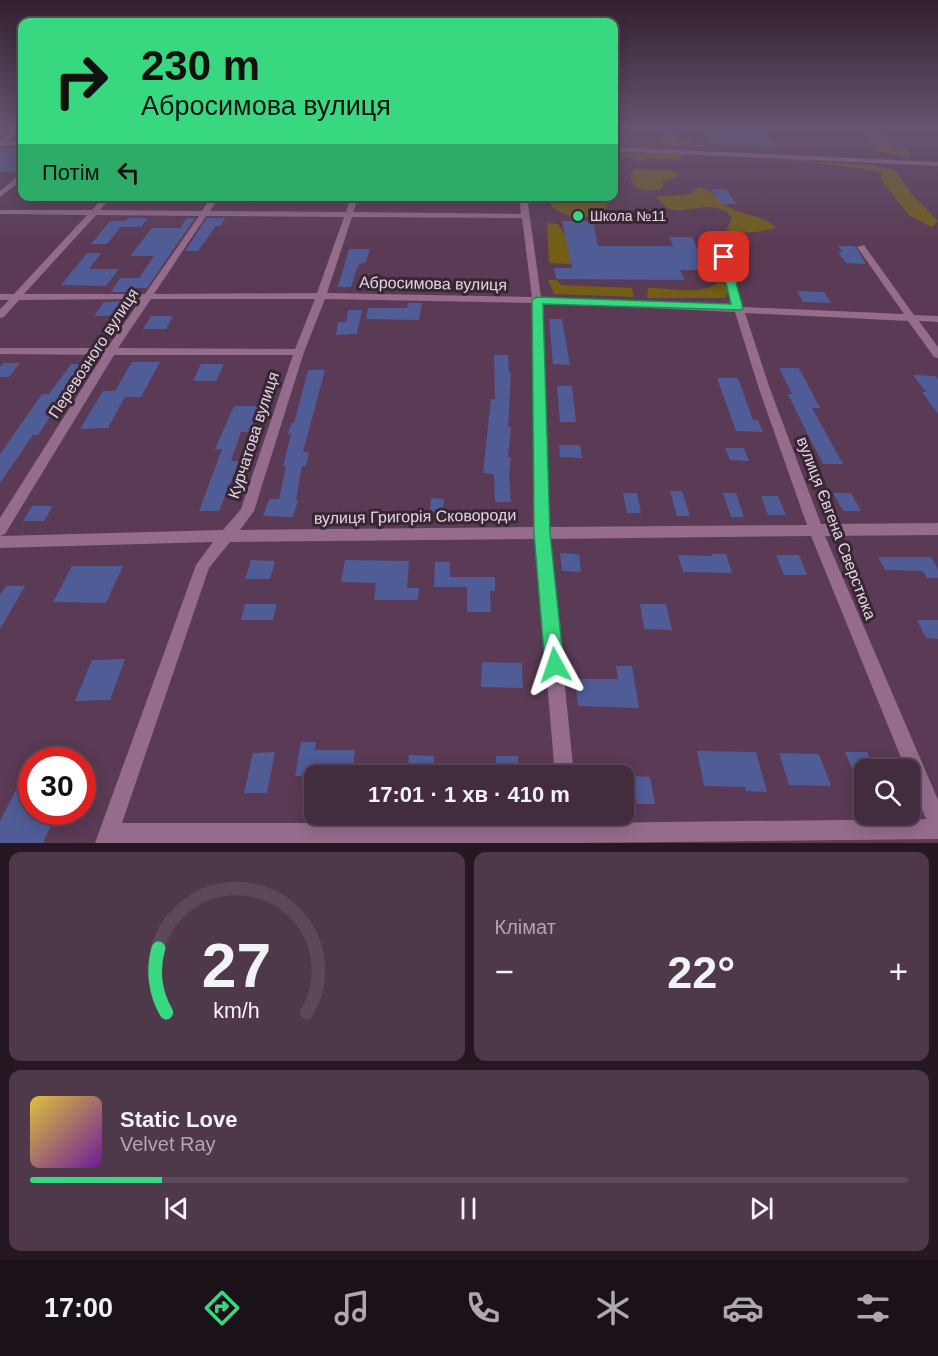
<!DOCTYPE html>
<html lang="uk">
<meta charset="utf-8">
<style>
body{margin:0;font-family:Arial,sans-serif;background:#4e384a;color:#f1f3f6;height:100vh;display:flex;flex-direction:column;font-size:22px;white-space:nowrap}
*{box-sizing:border-box;margin:0}
p{font-size:20px;color:#afa7b0}
.icon{flex:none;width:33px;height:33px;fill:none;stroke:currentColor;stroke-width:2;stroke-linecap:round;stroke-linejoin:round}
.map{position:relative;height:843px;overflow:hidden}
.drawer{display:flex;flex-direction:column;gap:9px;padding:9px;background:#251823;flex:1}
.drawer>*{flex:none}
.guide{position:absolute;left:18px;top:18px;width:600px;height:183px;border-radius:12px;box-shadow:0 3px 15px #0003,0 0 0 2px #5c4859;background:#38d880;color:#111;overflow:hidden}
.controls{position:absolute;left:854px;top:759px;display:grid;gap:12px}
.controls a{display:grid;place-items:center;width:66px;height:66px;border-radius:12px;background:#442c3f;box-shadow:0 3px 15px #0003,0 0 0 2px #5c4859;font-size:30px}
.speed{position:absolute;left:18px;top:747px;display:flex;gap:12px;font-size:30px;font-weight:700;text-align:center}
.speed>*{display:grid;place-content:center;width:78px;height:78px;border-radius:50%;background:#442c3f;box-shadow:0 3px 15px #0003,0 0 0 2px #5c4859;line-height:1}
.speed .limit{border:9px solid #d22;background:#fff;color:#111}
.pin{position:absolute;display:grid;place-items:center;width:51px;height:51px;color:#fff;margin:-26px;border-radius:12px;box-shadow:0 3px 9px #0006}
.me{position:absolute;width:66px;margin:-33px;rotate:355deg;stroke-linejoin:round;filter:drop-shadow(0 0 4px #0008)}
.turn{display:flex;align-items:center;gap:21px;height:126px;padding:0 24px;font-size:27px}
.turn .icon{width:78px;height:78px;stroke-width:2.5}
.turn b{display:block;font-size:42px;line-height:51px}
.then{display:flex;align-items:center;height:57px;padding:0 24px;background:#0003;gap:12px;font-size:22px}
.big{font-size:45px;font-weight:600;line-height:1.1}
.drawer .card{flex:1;display:flex;flex-direction:column;justify-content:center;gap:9px;min-width:0;padding:0 21px;border-radius:12px;background:#4e384a}
.drawer .dial{align-items:center;gap:0}
.dial svg{height:156px;overflow:visible;fill:none;stroke:#5c4859;stroke-width:7;stroke-linecap:round;text-anchor:middle}
.dial text{fill:#f1f3f6;stroke:none}
.song{display:flex;align-items:center;gap:18px}
.cover{width:72px;height:72px;border-radius:9px;background:linear-gradient(135deg,hsl(50 70% 55%),hsl(280 70% 35%))}
.played{height:6px;border-radius:3px;background:linear-gradient(90deg,#38d880 15%,#5c4859 15%)}
.keys{display:flex;justify-content:space-around;direction:ltr}
.heat{display:flex;justify-content:space-between;align-items:center;font-size:33px;direction:ltr}
.drawer .tiles{flex:1;display:grid;gap:9px;grid-template-columns:1fr 1fr}
.card:last-child{grid-column:span 2}
.trip{position:absolute;left:304px;top:765px;width:330px;height:60px;border-radius:12px;background:#442c3f;box-shadow:0 3px 15px #0003,0 0 0 2px #5c4859;font-weight:600;line-height:60px;text-align:center}
.dock{display:flex;height:96px;justify-content:space-around;align-items:center;background:#1b1219;color:#afa7b0}
.dock .icon{width:42px;height:42px}
.dock .current{color:#38d880}
.dock b{font-size:27px;color:#f1f3f6}
.map>svg:first-child{display:block}
.green{fill:#725f15}
.building{fill:#505c96}
.lines{fill:none;stroke-linecap:round;stroke-linejoin:round}
.minor{fill:#956c8c;fill-rule:evenodd}
.route{fill:#38d880;stroke:#248c53;stroke-width:1.5}
.poi-dot{fill:#38d880;stroke:#362733;stroke-width:2}
.labels{text-anchor:middle;stroke-width:6;stroke-linejoin:round;paint-order:stroke}
.far-poi-label{font-size:14px;fill:#e7d3e2;stroke:#362733;text-anchor:start}
.street-label{font-size:16px;fill:#e7d3e2;stroke:#362733}
</style>
<div class="map">
<svg width="938" height="843" viewBox="0 0 938 843">
<rect width="100%" height="100%" fill="#5a3a54"/>
<!-- green -->
<path class="green" d="M 666,130 L 671,130 L 678,140 L 691,138 L 696,143 L 713,147 L 614,143 L 658,141 L 665,136 Z
M 861,130 L 875,130 L 888,139 L 888,144 C 895,150 905,148 912,154 L 909,157 L 877,151 Z
M 614,153 L 681,154 L 682,156 L 679,160 L 650,158 L 637,161 L 626,157 L 614,157 Z
M 791,160 L 872,165 L 896,171 L 912,194 L 938,221 L 932,227 L 909,215 L 882,181 L 882,174 L 871,170 Z
M 633,169 L 672,170 L 677,172 L 678,177 L 664,181 L 661,189 C 646,193 624,189 633,169 Z
M 699,187 C 712,189 716,199 727,206 C 741,216 763,214 776,228 C 758,232 744,235 726,230 L 732,218 L 726,211 C 720,209 713,207 706,207 C 686,208 669,218 657,197 L 690,194 Z
M 549,197 L 604,197 L 607,207 C 595,223 566,218 552,207 Z
M 547,223 L 558,224 L 568,240 L 571,264 L 549,263 Z
M 548,280 L 557,280 L 561,285 L 632,288 L 634,297 L 554,294 Z
M 718,282 L 730,284 L 733,287 L 725,298 L 647,298 L 648,288 C 668,287 702,297 718,282 Z"/>
<!-- building -->
<path class="building" d="M 704,130 L 766,130 L 778,148 L 711,145 Z
M 0,148 L 22,148 L 22,164 L 14,172 L 0,172 Z
M 711,189 L 726,189 L 737,204 L 721,204 Z
M 128,218 L 148,218 L 141,227 L 120,227 Z
M 187,218 L 195,218 L 147,288 L 137,288 L 134,292 L 111,292 L 120,278 L 139,278 L 154,256 L 130,256 L 152,228 L 180,228 Z
M 207,218 L 226,218 L 220,226 L 216,226 L 198,251 L 185,251 Z
M 110,221 L 125,221 L 107,244 L 91,244 Z
M 562,221 L 593,221 L 598,246 L 673,246 L 669,237 L 692,237 L 708,270 L 680,270 L 685,280 L 556,279 L 554,268 L 572,268 Z
M 838,246 L 855,246 L 866,264 L 846,263 L 838,252 L 843,252 Z
M 349,249 L 370,249 L 366,262 L 358,265 L 351,287 L 338,287 Z
M 87,253 L 101,253 L 89,269 L 119,269 L 106,286 L 61,285 Z
M 797,291 L 824,292 L 831,303 L 803,302 Z
M 128,301 L 118,315 L 94,316 L 104,302 Z
M 408,303 L 422,303 L 419,320 L 366,319 L 368,308 L 407,308 Z
M 348,310 L 362,310 L 357,334 L 336,335 L 338,322 L 346,322 Z
M 151,316 L 173,316 L 166,329 L 143,329 Z
M 549,319 L 562,319 L 570,365 L 553,364 Z
M 494,355 L 508,355 L 509,373 L 511,373 L 508,427 L 511,427 L 508,457 L 511,457 L 509,474 L 511,502 L 495,502 L 494,474 L 483,473 L 491,399 L 495,399 Z
M 132,362 L 160,362 L 141,397 L 125,397 L 108,428 L 80,429 L 103,391 L 115,391 Z
M 4,363 L 20,363 L 9,377 L 0,377 L 0,367 Z
M 71,364 L 85,364 L 38,435 L 33,435 L 0,483 L 0,454 L 42,394 L 49,394 Z
M 201,364 L 224,364 L 216,381 L 193,381 Z
M 779,368 L 799,368 L 820,408 L 812,408 L 843,464 L 823,464 L 803,425 L 788,394 L 792,394 Z
M 308,370 L 325,370 L 303,452 L 309,452 L 306,466 L 302,466 L 296,500 L 298,500 L 293,517 L 263,516 L 269,499 L 279,499 L 286,466 L 283,466 L 291,434 L 288,434 L 291,423 L 294,423 Z
M 913,375 L 935,376 L 938,379 L 938,414 L 922,392 L 926,392 Z
M 717,378 L 738,378 L 753,420 L 758,420 L 763,432 L 736,431 Z
M 557,386 L 572,386 L 576,422 L 560,422 Z
M 234,406 L 258,406 L 250,432 L 241,432 L 231,461 L 239,461 L 219,511 L 199,511 L 222,449 L 215,449 Z
M 559,445 L 580,445 L 582,458 L 560,457 Z
M 725,448 L 744,448 L 749,461 L 730,460 Z
M 670,491 L 682,491 L 690,516 L 677,516 Z
M 623,493 L 637,493 L 641,513 L 627,513 Z
M 723,493 L 736,493 L 744,517 L 731,517 Z
M 833,493 L 851,493 L 861,511 L 843,511 Z
M 761,496 L 778,496 L 786,515 L 768,515 Z
M 431,498 L 444,499 L 443,514 L 430,514 Z
M 32,506 L 53,506 L 44,521 L 23,521 Z
M 560,553 L 579,554 L 581,572 L 562,571 Z
M 712,554 L 726,554 L 732,573 L 683,572 L 678,555 L 712,556 Z
M 776,555 L 799,555 L 807,575 L 784,575 Z
M 878,557 L 931,557 L 938,569 L 938,578 L 927,578 L 923,571 L 885,570 Z
M 251,560 L 275,561 L 270,579 L 245,579 Z
M 345,560 L 409,561 L 407,588 L 419,588 L 418,600 L 374,600 L 376,583 L 341,582 Z
M 435,562 L 450,562 L 450,577 L 495,577 L 495,591 L 490,591 L 491,612 L 467,612 L 467,587 L 434,587 Z
M 72,566 L 123,566 L 106,603 L 53,602 Z
M 6,586 L 25,586 L 0,629 L 0,595 Z
M 245,604 L 277,604 L 273,620 L 241,620 Z
M 640,604 L 666,604 L 672,630 L 644,629 Z
M 917,620 L 938,620 L 938,639 L 926,638 Z
M 125,659 L 110,700 L 75,701 L 92,660 Z
M 482,662 L 522,663 L 523,688 L 481,687 Z
M 616,666 L 632,666 L 639,708 L 578,706 L 575,679 L 618,679 Z
M 301,742 L 316,742 L 315,750 L 355,750 L 352,776 L 295,776 Z
M 697,751 L 756,752 L 767,792 L 746,791 L 745,787 L 704,786 Z
M 275,752 L 267,793 L 244,793 L 253,753 Z
M 845,752 L 867,752 L 874,770 L 864,770 L 864,798 Z
M 779,753 L 819,754 L 831,786 L 789,785 Z
M 409,755 L 434,756 L 433,776 L 407,776 Z
M 496,756 L 518,756 L 518,776 L 496,776 Z
M 32,758 L 32,812 L 57,812 L 43,843 L 0,843 L 0,821 Z
M 633,776 L 650,777 L 655,804 L 637,804 Z"/>
<g class="lines">
<!-- minor -->
<path class="minor" d="M 14,130 L 21,130 L 8,141 L 22,141 L 22,145 L 0,146 L 0,141 Z
M 614,147 L 938,162 L 938,166 L 614,151 Z
M 19,175 L 22,175 L 22,180 L 0,197 L 0,191 Z
M 104,196 L 112,196 L 100,210 L 202,211 L 212,196 L 219,196 L 210,211 L 346,212 L 351,196 L 359,196 L 353,212 L 521,214 L 519,196 L 527,196 L 541,297 L 733,306 L 716,240 L 720,237 L 724,240 L 743,307 L 904,314 L 857,247 L 864,245 L 914,315 L 938,316 L 938,322 L 919,321 L 938,347 L 938,358 L 934,357 L 908,321 L 745,313 L 770,389 L 821,524 L 938,523 L 938,535 L 825,536 L 938,800 L 938,839 L 575,843 L 95,843 L 196,565 L 213,542 L 0,548 L 0,536 L 223,530 L 241,509 L 293,355 L 114,355 L 5,534 L 0,536 L 0,518 L 103,355 L 0,354 L 0,348 L 107,348 L 141,299 L 19,300 L 4,317 L 0,318 L 0,309 L 9,300 L 0,300 L 0,294 L 14,294 L 87,215 L 0,214 L 0,210 L 92,210 ZM 96,215 L 199,216 L 145,294 L 24,294 ZM 206,216 L 344,217 L 317,293 L 154,294 ZM 352,217 L 522,218 L 532,297 L 327,293 ZM 151,299 L 315,299 L 295,349 L 118,348 ZM 325,299 L 532,303 L 535,527 L 240,530 L 254,511 L 304,352 ZM 542,303 L 735,312 L 759,389 L 807,525 L 549,527 ZM 811,536 L 906,770 L 909,770 L 909,777 L 926,819 L 580,823 L 579,814 L 559,814 L 560,823 L 122,823 L 209,568 L 230,542 L 535,539 L 555,776 L 574,776 L 550,539 Z"/>
</g>
<!-- sky -->
<linearGradient id="sky" x2="0" y2="1"><stop stop-color="#32202e"/><stop offset="0.52" stop-color="#655572"/><stop offset="1" stop-color="#655572" stop-opacity="0"/></linearGradient>
<rect width="938" height="248" fill="url(#sky)"/>
<!-- route -->
<path class="route" d="M 724,254 L 729,257 L 743,308 L 741,310 L 543,304 L 550,533 L 564,665 L 562,672 L 555,675 L 548,672 L 545,665 L 534,533 L 532,300 L 537,297 L 731,304 L 720,257 Z"/>
<!-- markers -->
<circle class="poi-dot" cx="578" cy="216" r="6"/>
<g class="labels">
<!-- far-poi labels -->
<g class="far-poi-label">
<text x="590" y="221">Школа №11</text>
</g>
<!-- street labels -->
<g class="street-label">
<text transform="translate(433 283) rotate(1)" y="6">Абросимова вулиця</text>
<text transform="translate(93 353) rotate(-57)" y="6">Перевозного вулиця</text>
<text transform="translate(253 435) rotate(-72)" y="6">Курчатова вулиця</text>
<text transform="translate(415 516) rotate(-1)" y="6">вулиця Григорія Сковороди</text>
<text transform="translate(837 528) rotate(69)" y="6">вулиця Євгена Сверстюка</text>
</g>
</g>
</svg>
<div class="controls">
<a><svg class="icon" aria-label="search" viewBox="0 0 24 24"><circle cx="10" cy="10" r="6"/><path d="M15 15l6 6"/></svg></a>
</div>
<div class="speed"><div class="limit">30</div></div>
<div class="pin" style="left:724px;top:257px;background:#d93025"><svg class="icon" aria-label="arrive" viewBox="0 0 24 24"><path d="M6 21V4h12l-3 4 3 4H6"/></svg></div>
<svg class="me" style="left:555px;top:665px" viewBox="-20 -20 40 40"><path d="M0-17L14 15 0 8-14 15z" fill="#38d880" stroke="#fff" stroke-width="4"/></svg>
<div class="trip">17:01 · 1 хв · 410 m</div>
<div class="guide">
<div class="turn"><svg class="icon" aria-label="right" viewBox="0 0 24 24"><path d="M7 20v-9h11M14 6l5 5-5 5"/></svg><div><b>230 m</b>Абросимова вулиця</div></div>
<div class="then">Потім<svg class="icon" aria-label="left" viewBox="0 0 24 24"><path d="M17 20v-9H6M10 6l-5 5 5 5"/></svg></div>
</div>
</div>
<section class="drawer">
<div class="tiles">
<div class="card dial"><svg viewBox="0 0 100 80">
<path d="M14 69A42 42 0 1 1 86 69"/>
<path d="M14 69A42 42 0 0 1 10 36" stroke="#38d880"/>
<text x="50" y="56" font-size="32" font-weight="700">27</text>
<text x="50" y="72" font-size="11">km/h</text>
</svg></div>
<div class="card"><p>Клімат</p>
<div class="heat"><a>−</a><b class="big">22°</b><a>+</a></div>
</div>
<div class="card">
<div class="song"><i class="cover"></i><div><b>Static Love</b><p>Velvet Ray</p></div></div>
<div class="played"></div>
<div class="keys"><svg class="icon" aria-label="previous" viewBox="0 0 24 24"><path d="M18 5L8 12l10 7zM5 5v14"/></svg><svg class="icon" aria-label="pause" viewBox="0 0 24 24"><path d="M8 5v14M16 5v14"/></svg><svg class="icon" aria-label="next" viewBox="0 0 24 24"><path d="M6 5l10 7-10 7zM19 5v14"/></svg></div>
</div>
</div>
</section>
<nav class="dock">
<b>17:00</b>
<svg class="icon current" aria-label="directions" viewBox="0 0 24 24"><path d="M12 3l9 9-9 9-9-9zM9 14v-3h6M13 9l2 2-2 2"/></svg>
<svg class="icon" aria-label="music" viewBox="0 0 24 24"><path d="M9 18V5l10-2v13"/><circle cx="6" cy="18" r="3"/><circle cx="16" cy="16" r="3"/></svg>
<svg class="icon" aria-label="phone" viewBox="0 0 24 24"><path d="M5 4h4l2 5-3 2q2 4 5 5l2-3 5 2v4C11 20 4 13 5 4z"/></svg>
<svg class="icon" aria-label="climate" viewBox="0 0 24 24"><path d="M12 3v18M4 7l16 10M4 17L20 7"/></svg>
<svg class="icon" aria-label="car" viewBox="0 0 24 24"><path d="M5 17H2v-5l4-1 3-4h7l3 4 3 1v5h-3M9 17h6M6 11h13"/><circle cx="7" cy="17" r="2"/><circle cx="17" cy="17" r="2"/></svg>
<svg class="icon" aria-label="filters" viewBox="0 0 24 24"><path d="M4 7h16M4 17h16"/><circle cx="9" cy="7" r="2"/><circle cx="15" cy="17" r="2"/></svg>
</nav>
